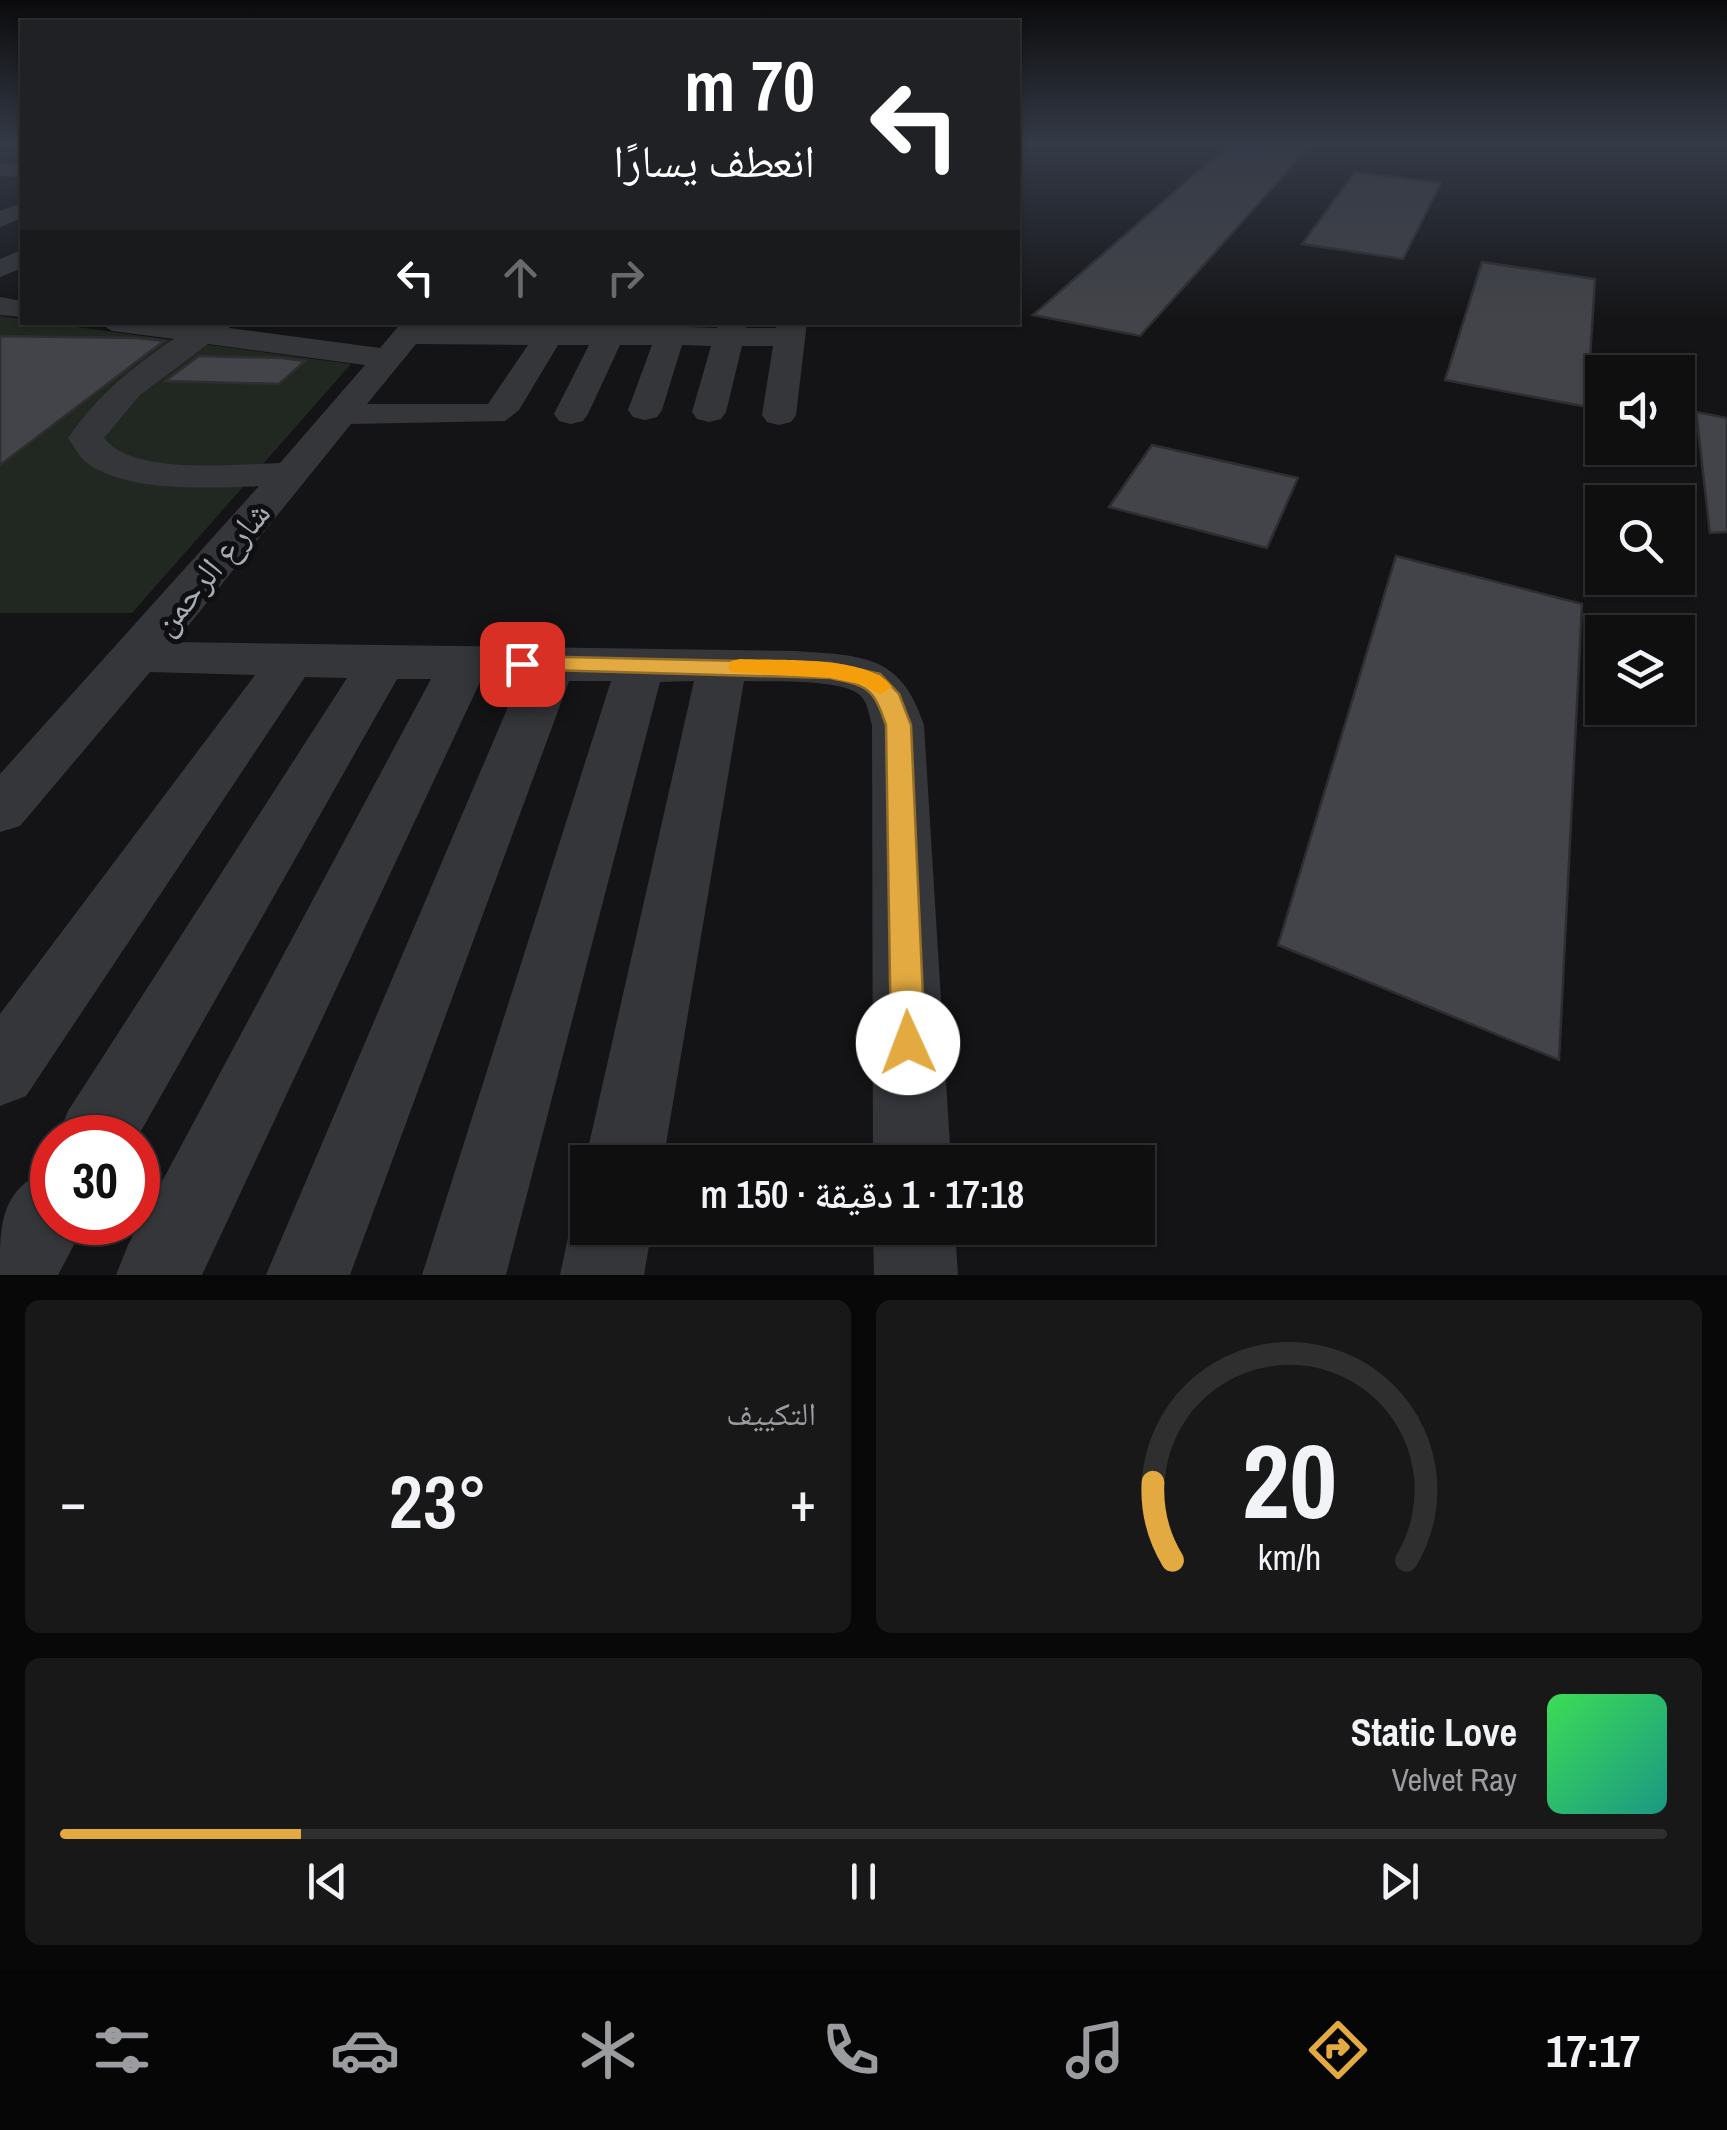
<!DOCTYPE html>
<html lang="ar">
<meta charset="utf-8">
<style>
body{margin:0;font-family:"Archivo Narrow","Noto Naskh Arabic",sans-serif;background:#181819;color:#f1f3f6;direction:rtl;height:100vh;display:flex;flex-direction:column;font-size:38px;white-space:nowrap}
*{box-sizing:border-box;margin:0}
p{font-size:32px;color:#9b9c9f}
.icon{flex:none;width:55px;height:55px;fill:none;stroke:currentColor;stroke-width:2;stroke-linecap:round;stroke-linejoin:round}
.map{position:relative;height:1275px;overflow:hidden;direction:ltr}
.sheet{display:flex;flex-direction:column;gap:25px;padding:25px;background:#080809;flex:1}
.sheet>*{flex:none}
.guide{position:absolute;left:20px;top:20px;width:1000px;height:305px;border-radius:0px;box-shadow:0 2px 8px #0004,0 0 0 2px #2f2f30;direction:rtl;background:#202124;color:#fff;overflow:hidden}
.buttons{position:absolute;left:1585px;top:355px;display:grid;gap:20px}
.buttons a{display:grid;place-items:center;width:110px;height:110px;border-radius:0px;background:#0f0f10;box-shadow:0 2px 8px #0004,0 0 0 2px #2f2f30;font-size:50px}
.speed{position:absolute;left:30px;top:1115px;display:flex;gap:20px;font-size:50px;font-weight:700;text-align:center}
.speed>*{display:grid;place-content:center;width:130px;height:130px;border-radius:50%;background:#0f0f10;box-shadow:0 2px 8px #0004,0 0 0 2px #2f2f30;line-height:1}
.speed .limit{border:15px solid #d22;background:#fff;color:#111}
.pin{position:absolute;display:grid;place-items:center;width:85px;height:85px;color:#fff;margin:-42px;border-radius:20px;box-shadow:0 5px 15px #0006}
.me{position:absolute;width:110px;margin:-55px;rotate:358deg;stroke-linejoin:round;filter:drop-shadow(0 0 8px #0008)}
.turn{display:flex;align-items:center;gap:35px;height:210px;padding:0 40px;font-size:45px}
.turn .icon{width:130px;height:130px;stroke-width:2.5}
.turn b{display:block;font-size:70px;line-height:85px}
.lanes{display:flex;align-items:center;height:95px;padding:0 40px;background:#0003;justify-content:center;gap:50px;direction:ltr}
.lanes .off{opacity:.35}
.big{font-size:75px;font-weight:600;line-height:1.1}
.sheet .widget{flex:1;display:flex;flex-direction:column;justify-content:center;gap:15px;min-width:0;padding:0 35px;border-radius:15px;background:#181819}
.sheet .dial{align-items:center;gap:0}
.dial svg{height:260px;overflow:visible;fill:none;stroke:#2f2f30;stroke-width:7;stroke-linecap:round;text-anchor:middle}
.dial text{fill:#f1f3f6;stroke:none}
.song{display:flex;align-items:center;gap:30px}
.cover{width:120px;height:120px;border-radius:15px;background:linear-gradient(135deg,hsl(130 70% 55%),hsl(170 70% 35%))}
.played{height:10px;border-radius:5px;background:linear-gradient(90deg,#e2aa40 15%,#2f2f30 15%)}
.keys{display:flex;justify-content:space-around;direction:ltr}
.heat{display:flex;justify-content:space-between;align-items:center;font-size:55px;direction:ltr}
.sheet .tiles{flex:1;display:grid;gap:25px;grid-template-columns:1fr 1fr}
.widget:last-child{grid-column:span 2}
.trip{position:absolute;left:570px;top:1145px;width:585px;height:100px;border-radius:0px;background:#0f0f10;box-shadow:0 2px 8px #0004,0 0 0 2px #2f2f30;font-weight:600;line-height:100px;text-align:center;direction:rtl}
.menu{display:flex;height:160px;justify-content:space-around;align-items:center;background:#060606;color:#9b9c9f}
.menu .icon{width:70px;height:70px}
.menu .on{color:#e2aa40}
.menu b{font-size:45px;color:#f1f3f6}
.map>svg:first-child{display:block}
.green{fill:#212821}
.building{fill:#434449;stroke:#2e2e31;stroke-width:2.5}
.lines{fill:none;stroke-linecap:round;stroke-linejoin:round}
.minor{fill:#35363a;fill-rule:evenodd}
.route{fill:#e2aa40;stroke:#936e2a;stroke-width:2.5}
.slow{fill:#f59e0b}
.labels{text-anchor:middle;stroke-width:10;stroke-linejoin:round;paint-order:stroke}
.street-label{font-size:35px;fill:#a7abb5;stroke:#0f0f11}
</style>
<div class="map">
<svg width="1727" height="1275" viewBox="0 0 1727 1275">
<rect width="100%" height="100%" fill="#141416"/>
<!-- green -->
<path class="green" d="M 0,316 L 22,319 L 22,322 L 47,323 L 351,364 L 132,613 L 0,613 Z"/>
<!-- building -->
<path class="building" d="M 1230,143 L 1313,143 L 1140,336 L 1033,315 Z
M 1355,172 L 1441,183 L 1403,259 L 1302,244 Z
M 1482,262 L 1595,279 L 1587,407 L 1445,380 Z
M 0,336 L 136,338 L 164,341 L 0,465 Z
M 199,356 L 281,358 L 305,361 L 279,384 L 165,381 Z
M 1696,412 L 1727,418 L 1727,532 L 1710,533 Z
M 1152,445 L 1298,478 L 1267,548 L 1109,507 Z
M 1396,556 L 1582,604 L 1559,1060 L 1278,945 Z"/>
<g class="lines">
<!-- minor -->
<path class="minor" d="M 0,164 L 22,165 L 22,177 L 0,176 Z
M 22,203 L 22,218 L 0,227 L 0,211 Z
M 22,250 L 22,268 L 0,277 L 0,259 Z
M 0,297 L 22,301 L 22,317 L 0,315 Z
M 98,322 L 233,322 L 229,328 L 380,348 L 402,322 L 539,327 L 542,322 L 571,322 L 569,327 L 599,327 L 601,322 L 630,322 L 628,327 L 658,327 L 660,322 L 689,322 L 688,327 L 717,328 L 718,322 L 748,322 L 746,328 L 776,328 L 777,322 L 807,322 L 796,415 L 791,422 L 779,425 L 767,422 L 762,415 L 773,346 L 742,346 L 726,412 L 721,419 L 709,422 L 697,419 L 692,412 L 711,346 L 682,345 L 662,410 L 657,417 L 645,420 L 633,417 L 628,410 L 652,345 L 620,345 L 588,414 L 583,421 L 571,424 L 559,421 L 554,414 L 589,345 L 558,345 L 519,410 L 505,421 L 351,424 L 175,642 L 796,651 C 863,656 901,654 924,725 L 951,1162 L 873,1162 L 872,725 C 869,716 868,703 861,696 C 844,678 768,682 744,681 L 663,1162 L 588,1162 L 588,1168 L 585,1162 L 694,681 L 660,682 L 506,1275 L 422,1275 L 611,681 L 569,681 L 350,1275 L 266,1275 L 519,681 L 481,680 L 202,1275 L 116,1275 L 128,1245 L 431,679 L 397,679 L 137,1138 L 57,1138 L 68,1111 L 347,678 L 305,677 L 26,1096 L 0,1106 L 0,1014 L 255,675 L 150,672 L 20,826 L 0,832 L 0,774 L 259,486 C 211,488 128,493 87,463 C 79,457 74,446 68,438 C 97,396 132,367 174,339 L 112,331 ZM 208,344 L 365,365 L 280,463 C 235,464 133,476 104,438 L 140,395 ZM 416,344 L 528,345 L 488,404 L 367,404 Z
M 52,1167 L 52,1222 L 86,1222 L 58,1275 L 0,1275 C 0,1221 0,1190 52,1167 Z
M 588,1197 L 588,1228 L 652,1228 L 644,1275 L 560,1275 L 570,1228 L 582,1199 Z
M 873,1228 L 955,1228 L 958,1275 L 874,1275 Z"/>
</g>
<!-- sky -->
<linearGradient id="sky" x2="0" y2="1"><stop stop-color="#0b0b0c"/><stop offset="0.45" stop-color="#343a47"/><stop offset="1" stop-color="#343a47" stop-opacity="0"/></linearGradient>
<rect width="1727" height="321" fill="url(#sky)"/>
<!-- route -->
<path class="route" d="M 522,656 L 830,663 L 880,674 L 899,694 L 911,725 L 925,1043 L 920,1054 L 908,1059 L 896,1054 L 891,1043 L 886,725 C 873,687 868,686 830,678 L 513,669 L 510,664 L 513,658 Z"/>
<!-- slow -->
<path class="slow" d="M 740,659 C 778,661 870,655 892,687 L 880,695 L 864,685 L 830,678 L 731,672 L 728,667 L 731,661 Z"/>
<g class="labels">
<!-- street labels -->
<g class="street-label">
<text transform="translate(211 568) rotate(-50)" y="12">شارع الرحمن</text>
</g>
</g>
</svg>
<div class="buttons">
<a><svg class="icon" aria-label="sound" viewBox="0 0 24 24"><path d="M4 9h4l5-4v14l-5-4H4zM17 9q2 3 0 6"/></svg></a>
<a><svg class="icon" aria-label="search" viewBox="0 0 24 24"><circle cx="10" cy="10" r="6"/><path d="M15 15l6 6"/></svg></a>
<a><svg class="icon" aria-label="layers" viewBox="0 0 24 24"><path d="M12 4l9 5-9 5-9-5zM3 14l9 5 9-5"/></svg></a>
</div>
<div class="speed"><div class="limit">30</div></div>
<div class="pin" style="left:522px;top:664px;background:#d93025"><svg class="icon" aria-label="arrive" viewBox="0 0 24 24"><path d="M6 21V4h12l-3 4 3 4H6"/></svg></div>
<svg class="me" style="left:908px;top:1043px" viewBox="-20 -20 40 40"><circle r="19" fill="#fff"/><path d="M0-13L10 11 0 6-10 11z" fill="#e2aa40"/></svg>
<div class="trip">17:18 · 1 دقيقة · 150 m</div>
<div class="guide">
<div class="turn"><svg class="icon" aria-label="left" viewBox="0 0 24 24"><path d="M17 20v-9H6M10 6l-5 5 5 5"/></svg><div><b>70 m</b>انعطف يسارًا</div></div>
<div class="lanes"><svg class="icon" aria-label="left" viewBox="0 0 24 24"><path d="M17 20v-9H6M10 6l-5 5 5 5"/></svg><svg class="icon off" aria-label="ahead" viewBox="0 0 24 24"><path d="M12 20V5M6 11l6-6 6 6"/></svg><svg class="icon off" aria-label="right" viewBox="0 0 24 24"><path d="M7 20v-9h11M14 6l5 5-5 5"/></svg></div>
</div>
</div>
<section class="sheet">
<div class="tiles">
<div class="widget dial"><svg viewBox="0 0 100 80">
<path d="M14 69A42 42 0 1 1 86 69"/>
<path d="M14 69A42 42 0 0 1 8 45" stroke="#e2aa40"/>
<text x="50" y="56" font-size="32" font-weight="700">20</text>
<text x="50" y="72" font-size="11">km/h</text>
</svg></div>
<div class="widget"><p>التكييف</p>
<div class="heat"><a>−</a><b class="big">23°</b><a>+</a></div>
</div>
<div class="widget">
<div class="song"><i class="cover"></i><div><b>Static Love</b><p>Velvet Ray</p></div></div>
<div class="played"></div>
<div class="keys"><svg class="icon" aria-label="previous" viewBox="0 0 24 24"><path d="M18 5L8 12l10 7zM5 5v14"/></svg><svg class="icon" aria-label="pause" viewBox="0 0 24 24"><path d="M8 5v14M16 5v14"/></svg><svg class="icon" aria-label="next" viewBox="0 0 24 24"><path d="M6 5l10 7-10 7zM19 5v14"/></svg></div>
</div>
</div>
</section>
<nav class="menu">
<b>17:17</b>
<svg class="icon on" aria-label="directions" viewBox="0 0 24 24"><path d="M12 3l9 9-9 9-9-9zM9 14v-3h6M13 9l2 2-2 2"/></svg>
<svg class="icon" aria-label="music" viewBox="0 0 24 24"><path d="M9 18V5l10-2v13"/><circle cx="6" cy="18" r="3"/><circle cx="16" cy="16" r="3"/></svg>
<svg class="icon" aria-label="phone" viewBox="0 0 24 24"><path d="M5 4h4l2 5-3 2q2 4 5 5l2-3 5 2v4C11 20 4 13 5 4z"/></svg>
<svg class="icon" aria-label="climate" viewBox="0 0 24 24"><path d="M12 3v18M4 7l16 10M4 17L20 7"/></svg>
<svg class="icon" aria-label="car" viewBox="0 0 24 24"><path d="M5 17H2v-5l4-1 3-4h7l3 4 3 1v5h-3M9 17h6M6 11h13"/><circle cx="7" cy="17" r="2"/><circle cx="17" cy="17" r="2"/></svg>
<svg class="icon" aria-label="filters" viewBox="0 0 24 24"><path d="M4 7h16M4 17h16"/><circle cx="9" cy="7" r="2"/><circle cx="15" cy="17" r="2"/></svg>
</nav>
